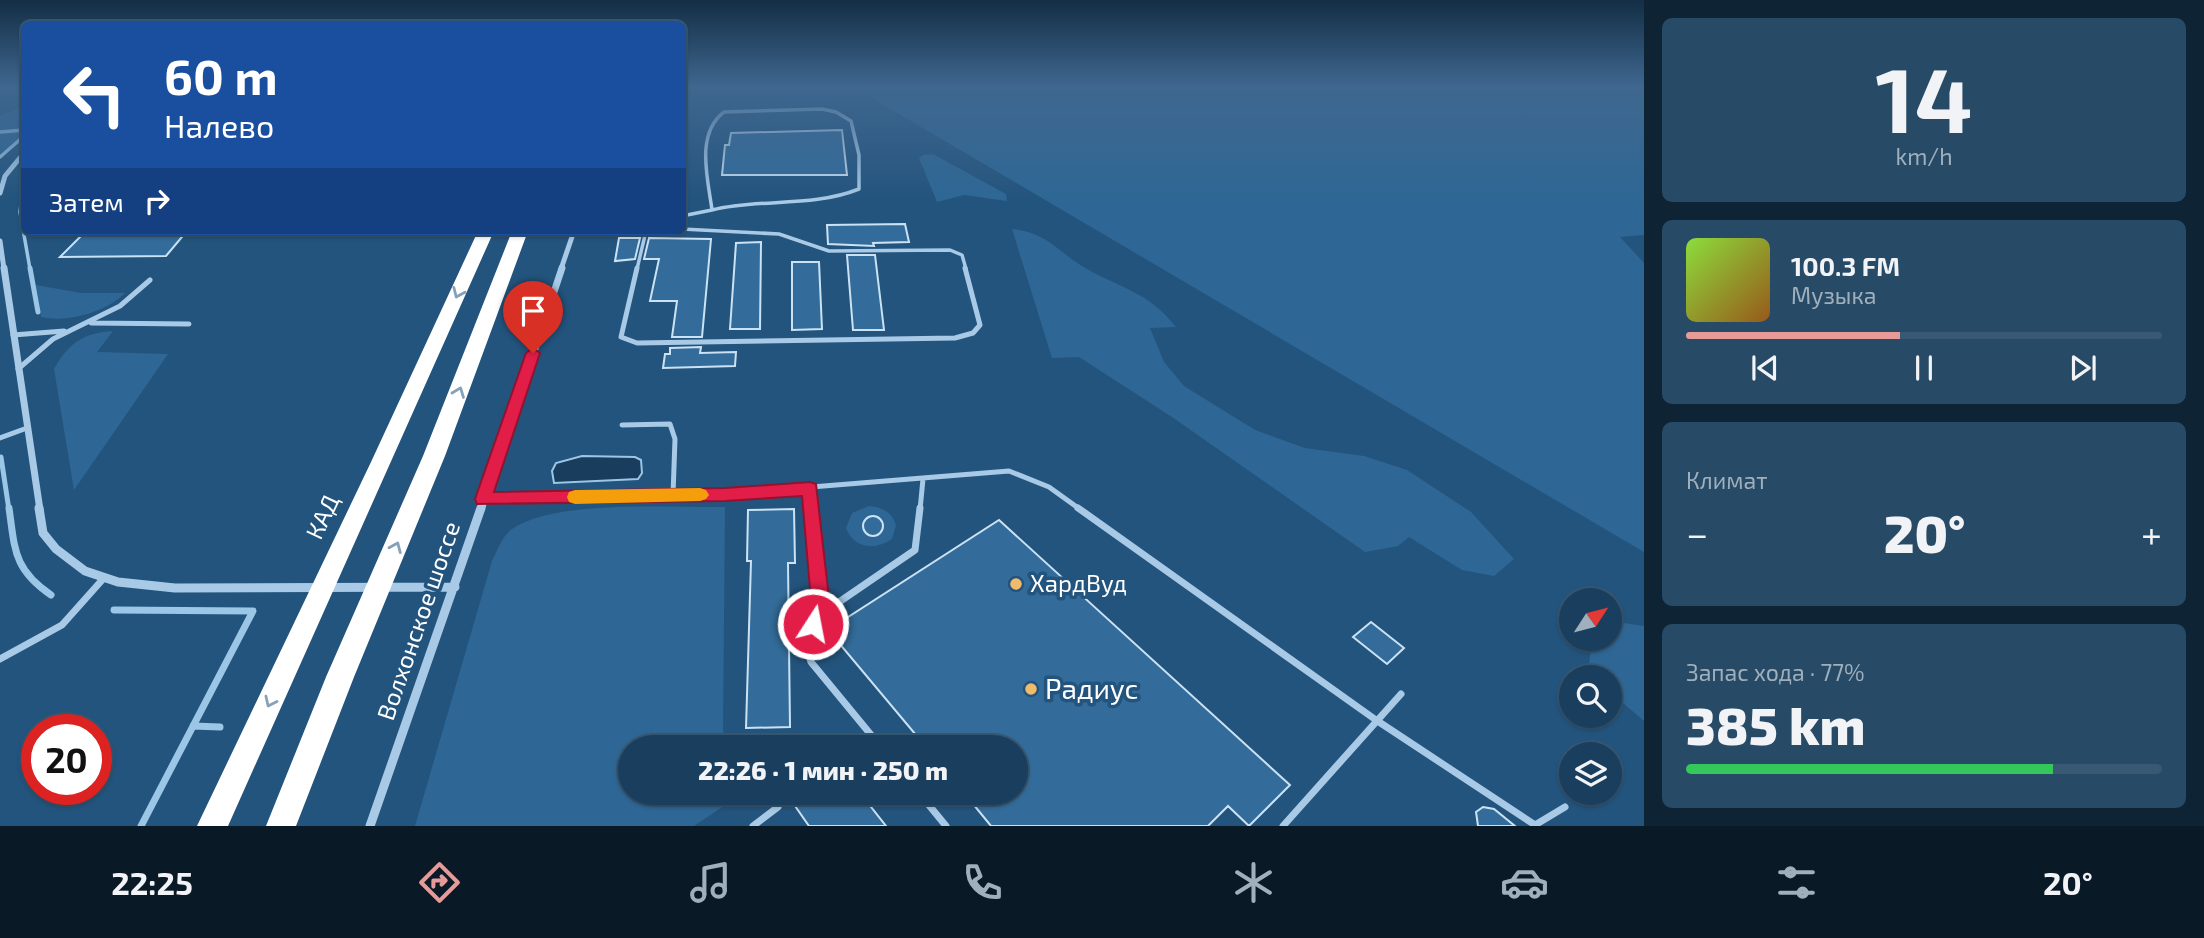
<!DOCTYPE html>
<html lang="ru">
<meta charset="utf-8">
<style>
body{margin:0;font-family:"Exo 2",sans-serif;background:#274a67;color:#f1f3f6;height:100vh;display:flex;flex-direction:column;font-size:26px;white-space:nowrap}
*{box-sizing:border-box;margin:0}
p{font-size:23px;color:#9fafbc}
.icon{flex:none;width:38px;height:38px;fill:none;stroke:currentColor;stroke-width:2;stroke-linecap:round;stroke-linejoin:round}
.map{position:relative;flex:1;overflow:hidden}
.drawer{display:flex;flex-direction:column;gap:18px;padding:18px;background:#0e2334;width:560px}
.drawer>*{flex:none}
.guide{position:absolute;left:21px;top:21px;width:665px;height:214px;border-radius:10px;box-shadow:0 2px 5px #0004,0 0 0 2px #385873;background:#1a4fa0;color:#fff;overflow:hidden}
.needle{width:46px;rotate:54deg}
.buttons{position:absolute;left:1559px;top:588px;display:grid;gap:14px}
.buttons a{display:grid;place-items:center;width:63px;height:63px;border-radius:50%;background:#1a3f5e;box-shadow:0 2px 5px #0004,0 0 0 2px #385873;font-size:35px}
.speed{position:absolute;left:21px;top:714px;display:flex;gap:14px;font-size:35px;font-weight:700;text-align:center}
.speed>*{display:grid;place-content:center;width:91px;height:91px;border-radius:50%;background:#1a3f5e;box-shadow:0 2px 5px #0004,0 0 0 2px #385873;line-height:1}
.speed .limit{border:10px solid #d22;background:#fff;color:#111}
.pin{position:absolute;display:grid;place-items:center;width:60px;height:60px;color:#fff;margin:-72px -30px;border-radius:50% 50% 50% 0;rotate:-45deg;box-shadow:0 0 7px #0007}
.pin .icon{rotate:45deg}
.me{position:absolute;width:77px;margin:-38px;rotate:11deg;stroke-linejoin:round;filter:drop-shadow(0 0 5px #0008)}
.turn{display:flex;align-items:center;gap:24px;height:147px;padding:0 28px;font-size:32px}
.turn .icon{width:91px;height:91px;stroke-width:2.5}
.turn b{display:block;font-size:49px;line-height:60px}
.then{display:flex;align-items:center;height:66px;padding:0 28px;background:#0003;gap:14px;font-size:26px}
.big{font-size:52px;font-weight:800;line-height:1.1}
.drawer .widget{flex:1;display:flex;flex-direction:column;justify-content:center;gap:10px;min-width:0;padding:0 24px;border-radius:10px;background:#274a67}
.drawer .dial{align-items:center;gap:0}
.dial b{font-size:91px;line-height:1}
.song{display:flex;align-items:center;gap:21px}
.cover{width:84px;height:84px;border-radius:10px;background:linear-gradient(135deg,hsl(90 70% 55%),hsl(30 70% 35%))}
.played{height:7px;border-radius:4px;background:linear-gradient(90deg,#e69b98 45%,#385873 45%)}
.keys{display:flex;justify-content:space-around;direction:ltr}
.heat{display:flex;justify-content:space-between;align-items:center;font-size:38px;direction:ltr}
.charge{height:10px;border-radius:5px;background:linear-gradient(90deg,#34c759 77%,#385873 0)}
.trip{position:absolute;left:618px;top:735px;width:410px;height:70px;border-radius:35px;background:#1a3f5e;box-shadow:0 2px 5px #0004,0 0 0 2px #385873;font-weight:800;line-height:70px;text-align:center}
.dock{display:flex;height:112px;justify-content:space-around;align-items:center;background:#0a1926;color:#9fafbc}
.dock .icon{width:49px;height:49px}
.dock .current{color:#e69b98}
.dock b{font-size:32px;color:#f1f3f6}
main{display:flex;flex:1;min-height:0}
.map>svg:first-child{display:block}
.green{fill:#2e6795}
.water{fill:#183d5d;stroke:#9cc6e6;stroke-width:2}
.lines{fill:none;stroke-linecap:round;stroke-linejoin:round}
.stream-far2{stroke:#9cc6e6;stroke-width:3.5}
.stream-far1{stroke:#9cc6e6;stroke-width:5}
.stream{stroke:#9cc6e6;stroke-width:7}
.building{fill:#336c9a;stroke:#cbe2f4;stroke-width:2}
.service-far2{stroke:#a8cae6;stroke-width:3.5}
.service-far1{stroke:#a8cae6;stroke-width:5}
.service{stroke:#a8cae6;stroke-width:7}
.minor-far2{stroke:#a8cae6;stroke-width:5}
.minor-far1{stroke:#a8cae6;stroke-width:7}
.minor{stroke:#a8cae6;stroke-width:9}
.motorway{fill:#fff;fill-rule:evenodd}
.oneway{stroke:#86a1b8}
.route{fill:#e11d48;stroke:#92132f;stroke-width:2}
.slow{fill:#f59e0b}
.poi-dot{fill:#f0bc6b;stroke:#23547d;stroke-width:2.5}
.labels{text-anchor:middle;stroke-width:7;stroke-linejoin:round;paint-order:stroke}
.street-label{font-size:24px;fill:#fff;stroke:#23547d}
.poi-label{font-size:24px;fill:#fff;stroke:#23547d;text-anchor:start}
.near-poi-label{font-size:28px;fill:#fff;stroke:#23547d;text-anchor:start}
</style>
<main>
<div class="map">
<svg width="1644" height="826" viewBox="0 0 1644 826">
<rect width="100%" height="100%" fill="#23547d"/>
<!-- green -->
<path class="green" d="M 853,87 L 1644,87 L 1644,235 L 1620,237 L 1644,263 L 1644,552 Z
M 24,107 L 24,134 L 0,154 L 0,116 Z
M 933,154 L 1006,194 L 1007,201 L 964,195 L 937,202 L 919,158 L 923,155 Z
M 1012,229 C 1049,233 1057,252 1087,269 C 1124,290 1147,291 1176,327 L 1150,328 L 1164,362 L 1184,386 L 1255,430 L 1305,448 L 1364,456 L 1407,470 L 1471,512 L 1514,559 L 1494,576 L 1462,570 L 1409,537 L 1398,546 L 1365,552 L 1172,417 L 1079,357 L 1052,358 Z
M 36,285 L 81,293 L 125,293 C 106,312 68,323 41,317 Z
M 113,331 L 97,352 L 168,354 L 74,490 L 54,369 C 69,342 84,333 113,331 Z
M 869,506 C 882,507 892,512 896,525 L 892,539 C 875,551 853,548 846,528 L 852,513 Z
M 725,507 L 723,731 L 727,747 L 630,747 L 630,793 L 739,793 L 740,795 L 694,826 L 415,826 L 492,561 C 497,551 503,535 512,529 C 557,499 670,508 725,507 Z
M 1610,621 L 1644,626 L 1644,721 L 1610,692 L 1610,677 L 1592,677 L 1588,674 L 1592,639 L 1610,639 Z"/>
<!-- water -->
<path class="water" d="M 582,456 L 635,457 L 641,460 L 642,473 L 638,479 L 554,483 L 552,471 L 556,463 Z"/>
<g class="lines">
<!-- stream-far2 -->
<path class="stream-far2" d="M 0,132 L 24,130
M 0,157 L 24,136
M 24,180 L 20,212 L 30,269"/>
<!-- stream-far1 -->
<path class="stream-far1" d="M 30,268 L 38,312
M 1,457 L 9,510"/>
<!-- stream -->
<path class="stream" d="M 9,508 C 15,549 13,569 51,595
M 114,610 L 253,611 L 141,826
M 193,726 L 220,727"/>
</g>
<!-- building -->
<path class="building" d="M 842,130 L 847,175 L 722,175 L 725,145 L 729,145 L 731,133 Z
M 905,224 L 909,242 L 873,243 L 874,246 L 828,244 L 827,225 Z
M 86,231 L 187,231 L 166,256 L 60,257 Z
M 619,238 L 640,238 L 635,259 L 615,261 Z
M 649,238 L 711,239 L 702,337 L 672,337 L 677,301 L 650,301 L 659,259 L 644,259 Z
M 761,242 L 760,329 L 730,329 L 736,243 Z
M 847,255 L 875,255 L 884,330 L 853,330 Z
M 792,262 L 819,262 L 822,329 L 792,330 Z
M 701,347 L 700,353 L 736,352 L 735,366 L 663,368 L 665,354 L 670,354 L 670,348 Z
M 794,509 L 795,563 L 788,563 L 790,727 L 746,728 L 751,561 L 747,561 L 748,510 Z
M863 526a10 10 0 1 1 20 0a10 10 0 1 1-20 0Z
M 999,520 L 1290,785 L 1249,826 L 1228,806 L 1208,826 L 991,826 L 964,793 L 1015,793 L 1015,747 L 926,747 L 828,630 Z
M 1371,622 L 1404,648 L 1387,664 L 1353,637 Z
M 786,793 L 860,793 L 886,826 L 809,826 Z
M 1483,807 L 1494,809 L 1515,826 L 1478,826 L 1476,812 Z"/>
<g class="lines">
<!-- service-far2 -->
<path class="service-far2" d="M 822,109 L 836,112 L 851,121 L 859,155 L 859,189 C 811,208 761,198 712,210 C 708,179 695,134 724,112 Z
M 682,216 L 712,210
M 682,229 L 779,234 L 829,251 L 950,250 L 962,255 L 966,269
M 637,269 L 646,231"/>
<!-- service-far1 -->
<path class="service-far1" d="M 637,268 L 621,337 L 637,343 L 955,338 L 973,333 L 980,325 L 965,268
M 91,323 L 189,324
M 13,335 L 64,331
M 18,369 L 53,339 L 120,306 L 150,280
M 622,425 L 670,424 L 675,439 L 673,495
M 0,438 L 27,428
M 810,488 L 812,510
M 483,499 L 725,494 L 1009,471 L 1049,487 L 1081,510
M 920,510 L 923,479"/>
<!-- service -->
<path class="service" d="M 812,508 L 820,609 L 823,613 L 915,550 L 920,508
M 1078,508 L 1376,720 L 1535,825 L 1565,807
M 823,613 L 803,635 L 811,662 L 881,747
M 0,659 L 62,625 L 103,579
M 919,793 L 946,826
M 753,826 L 778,807
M 1283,826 L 1401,694"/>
<!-- minor-far2 -->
<path class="minor-far2" d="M 0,193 L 5,176 L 24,153
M 0,241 L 4,269
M 561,269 L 574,231"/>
<!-- minor-far1 -->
<path class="minor-far1" d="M 4,268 L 40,510
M 481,510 L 562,268"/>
<!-- minor -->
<path class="minor" d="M 39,508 L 43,533 L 56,549 L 85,571 L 118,582 L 175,588 L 455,587
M 370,826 L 481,508"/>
<!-- motorway -->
<path class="motorway" d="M 478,231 L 494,231 L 228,826 L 197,826 L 371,462 Z
M 512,231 L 528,231 L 445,456 L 354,677 L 296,826 L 266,826 L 326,677 L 423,456 Z"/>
</g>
<!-- one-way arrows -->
<defs><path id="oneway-chevron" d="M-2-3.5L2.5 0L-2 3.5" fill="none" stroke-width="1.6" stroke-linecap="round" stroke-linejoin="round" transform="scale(1.75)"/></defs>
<g class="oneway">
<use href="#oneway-chevron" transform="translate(458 293) rotate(114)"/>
<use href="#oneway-chevron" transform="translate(459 392) rotate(-69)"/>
<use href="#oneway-chevron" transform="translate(396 547) rotate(-67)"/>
<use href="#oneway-chevron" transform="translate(270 702) rotate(115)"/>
</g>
<!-- sky -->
<linearGradient id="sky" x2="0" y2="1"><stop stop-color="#132e45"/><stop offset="0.43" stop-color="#3f678f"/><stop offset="1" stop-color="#3f678f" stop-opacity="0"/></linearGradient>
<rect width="1644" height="202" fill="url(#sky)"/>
<!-- route -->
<path class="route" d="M 533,348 L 540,353 L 494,492 L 725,488 L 810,482 L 816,484 L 830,607 L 833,613 C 827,625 819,635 806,630 L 803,624 L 812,612 L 802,496 L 725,501 L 477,504 L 475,499 L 526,353 Z"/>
<!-- slow -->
<path class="slow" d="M 700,488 L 706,490 L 709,495 L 706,499 L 700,501 L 575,504 L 569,502 L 567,497 L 569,492 L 575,490 Z"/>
<!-- markers -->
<g class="poi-dot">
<circle cx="1016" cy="584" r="7"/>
<circle cx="1031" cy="689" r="7"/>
</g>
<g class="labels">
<!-- street labels -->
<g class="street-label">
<text transform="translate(323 517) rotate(-65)" y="8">КАД</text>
<text transform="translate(419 621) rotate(-71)" y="8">Волхонское шоссе</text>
</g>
<!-- poi labels -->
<g class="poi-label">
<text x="1030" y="592">ХардВуд</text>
</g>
<!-- near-poi labels -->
<g class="near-poi-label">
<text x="1045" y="699">Радиус</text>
</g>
</g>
</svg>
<div class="buttons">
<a><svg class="needle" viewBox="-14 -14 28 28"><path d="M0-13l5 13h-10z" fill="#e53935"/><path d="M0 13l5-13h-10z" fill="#9fafbc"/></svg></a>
<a><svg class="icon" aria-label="search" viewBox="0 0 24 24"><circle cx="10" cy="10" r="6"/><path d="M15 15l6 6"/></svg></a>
<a><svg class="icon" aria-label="layers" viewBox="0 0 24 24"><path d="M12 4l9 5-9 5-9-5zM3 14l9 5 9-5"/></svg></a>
</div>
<div class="speed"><div class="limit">20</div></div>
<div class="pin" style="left:533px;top:353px;background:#d93025"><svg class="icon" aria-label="arrive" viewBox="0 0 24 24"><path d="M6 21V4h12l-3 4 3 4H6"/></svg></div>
<svg class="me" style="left:813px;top:624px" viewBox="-20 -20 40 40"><circle r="17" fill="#e11d48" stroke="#fff" stroke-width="3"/><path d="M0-11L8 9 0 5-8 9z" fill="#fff"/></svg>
<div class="trip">22:26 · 1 мин · 250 m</div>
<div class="guide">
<div class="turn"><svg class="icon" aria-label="left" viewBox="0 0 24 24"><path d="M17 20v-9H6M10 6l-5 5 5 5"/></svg><div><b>60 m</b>Налево</div></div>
<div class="then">Затем<svg class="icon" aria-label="right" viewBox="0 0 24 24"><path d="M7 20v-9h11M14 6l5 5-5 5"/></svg></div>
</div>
</div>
<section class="drawer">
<div class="widget dial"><b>14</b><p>km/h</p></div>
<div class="widget">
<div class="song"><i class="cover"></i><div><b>100.3 FM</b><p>Музыка</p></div></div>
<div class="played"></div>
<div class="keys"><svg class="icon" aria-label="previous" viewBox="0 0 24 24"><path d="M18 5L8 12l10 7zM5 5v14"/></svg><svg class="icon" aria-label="pause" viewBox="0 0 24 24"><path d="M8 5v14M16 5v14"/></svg><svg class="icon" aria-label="next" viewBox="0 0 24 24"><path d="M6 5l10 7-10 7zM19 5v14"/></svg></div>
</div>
<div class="widget"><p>Климат</p>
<div class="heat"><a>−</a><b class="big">20°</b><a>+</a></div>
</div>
<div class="widget"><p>Запас хода · 77%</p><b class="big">385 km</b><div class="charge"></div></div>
</section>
</main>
<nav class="dock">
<b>22:25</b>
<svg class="icon current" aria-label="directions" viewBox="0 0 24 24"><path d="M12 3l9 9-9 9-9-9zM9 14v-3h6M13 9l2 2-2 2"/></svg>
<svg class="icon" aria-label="music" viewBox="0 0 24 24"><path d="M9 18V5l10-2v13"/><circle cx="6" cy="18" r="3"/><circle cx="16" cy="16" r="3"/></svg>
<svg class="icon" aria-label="phone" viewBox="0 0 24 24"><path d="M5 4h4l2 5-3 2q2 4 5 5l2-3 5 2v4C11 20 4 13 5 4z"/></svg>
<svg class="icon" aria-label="climate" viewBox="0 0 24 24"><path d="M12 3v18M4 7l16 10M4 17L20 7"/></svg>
<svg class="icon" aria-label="car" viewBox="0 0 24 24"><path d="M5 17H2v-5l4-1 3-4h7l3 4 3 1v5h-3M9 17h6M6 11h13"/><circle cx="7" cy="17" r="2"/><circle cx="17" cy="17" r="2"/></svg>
<svg class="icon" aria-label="filters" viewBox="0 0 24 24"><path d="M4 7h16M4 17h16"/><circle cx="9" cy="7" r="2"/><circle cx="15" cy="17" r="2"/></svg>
<b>20°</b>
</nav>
